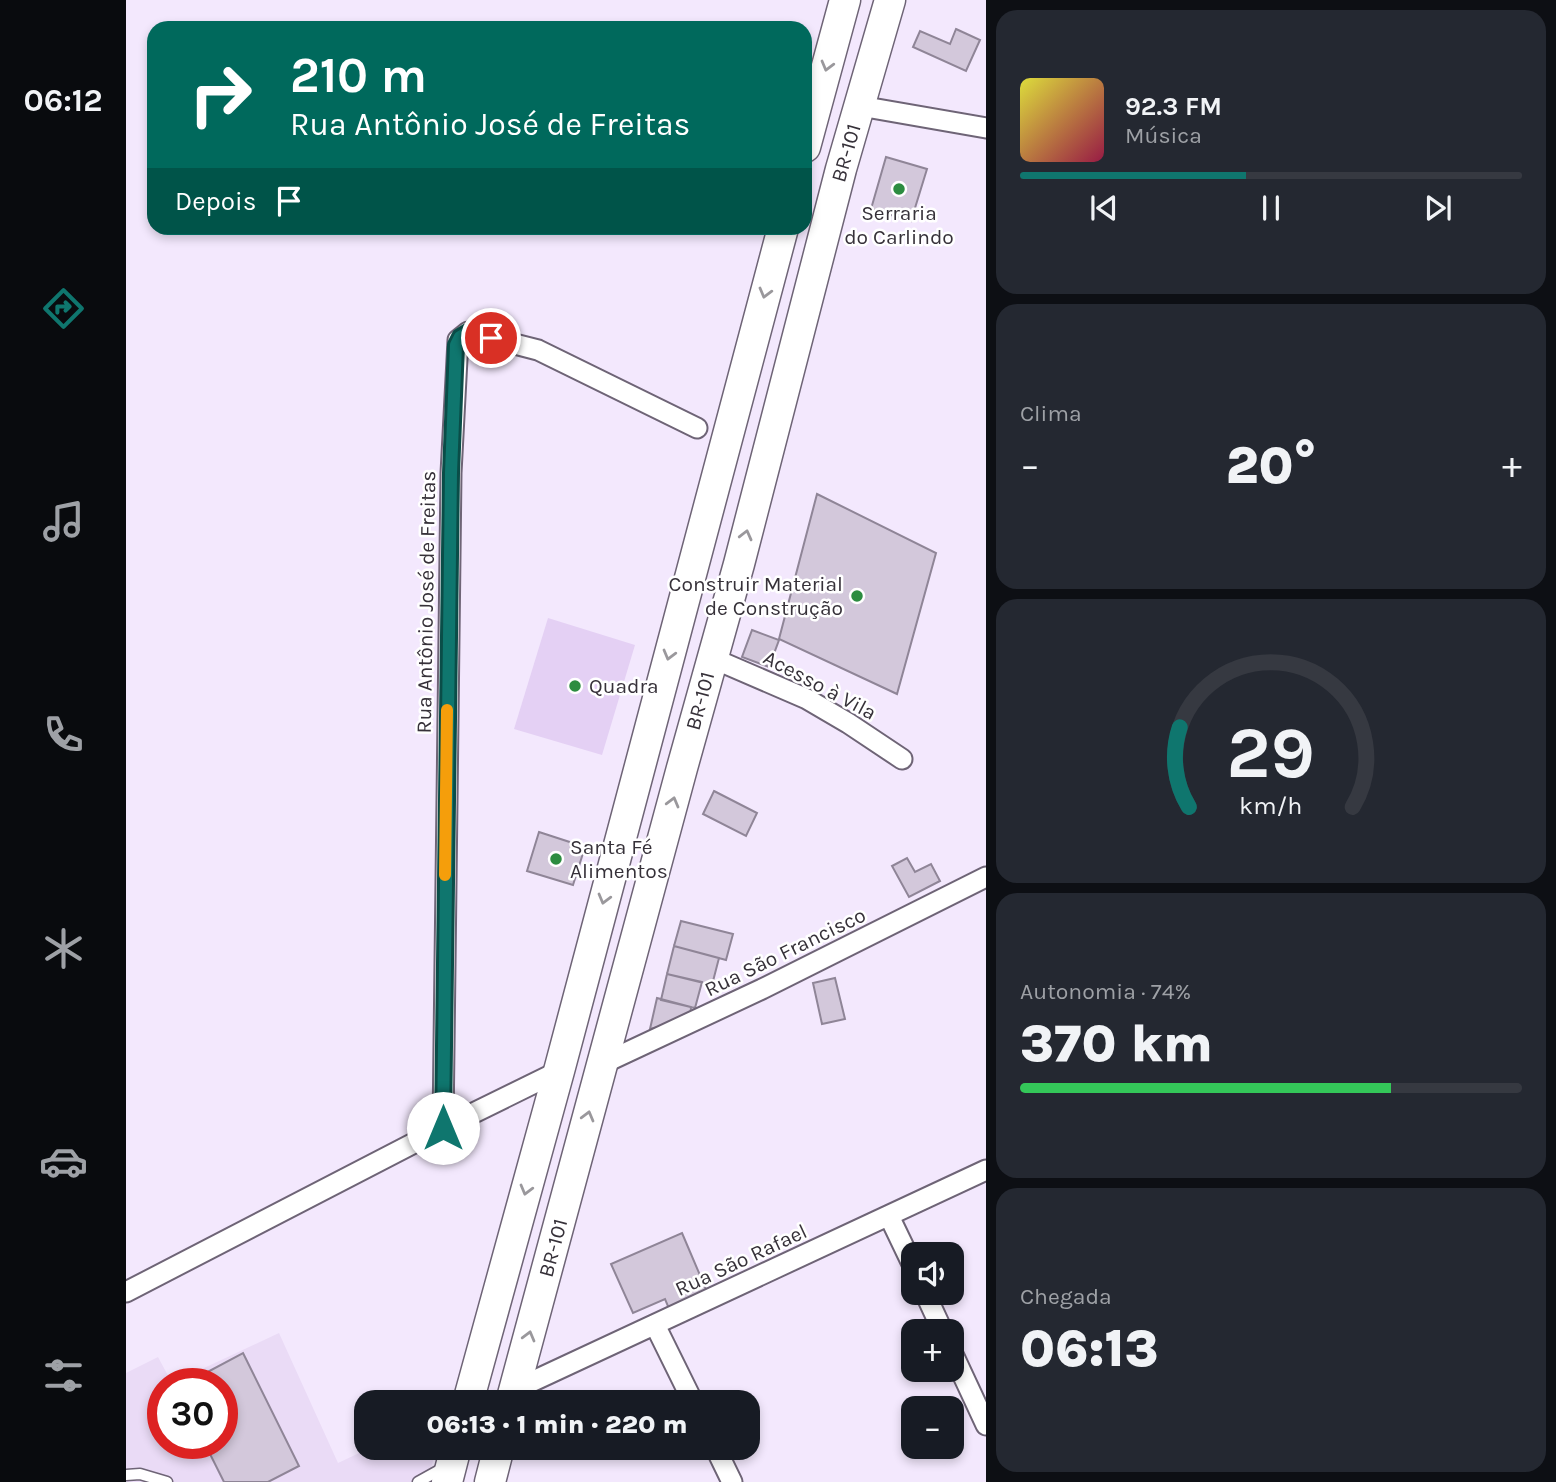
<!DOCTYPE html>
<html lang="pt">
<meta charset="utf-8">
<style>
body{margin:0;font-family:Karla,sans-serif;background:#242831;color:#f1f3f6;height:100vh;display:flex;flex-direction:column;font-size:26px;white-space:nowrap}
*{box-sizing:border-box;margin:0}
p{font-size:23px;color:#9ea1a6}
.icon{flex:none;width:38px;height:38px;fill:none;stroke:currentColor;stroke-width:2;stroke-linecap:round;stroke-linejoin:round}
.map{position:relative;flex:1;overflow:hidden}
.panel{display:flex;flex-direction:column;gap:10px;padding:10px;background:#0d0f14;width:570px}
.panel>*{flex:none}
.guide{position:absolute;left:21px;top:21px;width:665px;height:214px;border-radius:21px;box-shadow:0 4px 10px #0003;background:#00695c;color:#fff;overflow:hidden}
.controls{position:absolute;left:775px;top:1242px;display:grid;gap:14px}
.controls a{display:grid;place-items:center;width:63px;height:63px;border-radius:14px;background:#171b24;box-shadow:0 4px 10px #0003;font-size:35px}
.speed{position:absolute;left:21px;top:1368px;display:flex;gap:14px;font-size:35px;font-weight:700;text-align:center}
.speed>*{display:grid;place-content:center;width:91px;height:91px;border-radius:50%;background:#171b24;box-shadow:0 4px 10px #0003;line-height:1}
.speed .limit{border:10px solid #d22;background:#fff;color:#111}
.pin{position:absolute;display:grid;place-items:center;width:60px;height:60px;color:#fff;margin:-30px;border:4px solid #fff;border-radius:50%;box-shadow:0 2px 7px #0007}
.me{position:absolute;width:77px;margin:-38px;rotate:0deg;stroke-linejoin:round;filter:drop-shadow(0 0 5px #0008)}
.turn{display:flex;align-items:center;gap:24px;height:147px;padding:0 28px;font-size:32px}
.turn .icon{width:91px;height:91px;stroke-width:2.5}
.turn b{display:block;font-size:49px;line-height:60px}
.then{display:flex;align-items:center;height:66px;padding:0 28px;background:#0003;gap:14px;font-size:26px}
.big{font-size:52px;font-weight:800;line-height:1.1}
.panel .widget{flex:1;display:flex;flex-direction:column;justify-content:center;gap:10px;min-width:0;padding:0 24px;border-radius:21px;background:#242831}
.panel .dial{align-items:center;gap:0}
.dial svg{height:182px;overflow:visible;fill:none;stroke:#363941;stroke-width:7;stroke-linecap:round;text-anchor:middle}
.dial text{fill:#f1f3f6;stroke:none}
.song{display:flex;align-items:center;gap:21px}
.cover{width:84px;height:84px;border-radius:10px;background:linear-gradient(135deg,hsl(60 70% 55%),hsl(340 70% 35%))}
.played{height:7px;border-radius:4px;background:linear-gradient(90deg,#0f766e 45%,#363941 45%)}
.keys{display:flex;justify-content:space-around;direction:ltr}
.heat{display:flex;justify-content:space-between;align-items:center;font-size:38px;direction:ltr}
.charge{height:10px;border-radius:5px;background:linear-gradient(90deg,#34c759 74%,#363941 0)}
.trip{position:absolute;left:228px;top:1390px;width:406px;height:70px;border-radius:21px;background:#171b24;box-shadow:0 4px 10px #0003;font-weight:800;line-height:70px;text-align:center}
main{display:flex;flex:1;min-height:0}
.menu{display:flex;flex-direction:column;width:126px;justify-content:space-around;align-items:center;background:#090b0e;color:#9ea1a6}
.menu .icon{width:49px;height:49px}
.menu .on{color:#0f766e}
.menu b{font-size:32px;color:#f1f3f6}
.map>svg:first-child{display:block}
.built{fill:#eadbf6;fill-rule:evenodd}
.green{fill:#e4d0f4}
.building{fill:#d3c8db;stroke:#8f8597;stroke-width:2}
.lines{fill:none;stroke-linecap:round;stroke-linejoin:round}
.service-casing{stroke:#6e6476;stroke-width:13}
.minor-casing{stroke:#6e6476;stroke-width:23}
.primary-casing{stroke:#6e6476;stroke-width:33}
.service{stroke:#fff;stroke-width:10}
.minor{stroke:#fff;stroke-width:19}
.primary{stroke:#fff;stroke-width:30}
.oneway{stroke:#9a989c}
.route-casing{stroke:#0a4d48;stroke-width:18}
.route{stroke:#0f766e;stroke-width:12}
.slow{stroke:#f59e0b;stroke-width:12}
.poi-dot{fill:#2c8c40;stroke:#fff;stroke-width:2.5}
.labels{text-anchor:middle;stroke-width:5;stroke-linejoin:round;paint-order:stroke}
.street-label{font-size:21px;fill:#363139;stroke:#fff}
.poi-label{font-size:21px;fill:#363139;stroke:#fff;text-anchor:start}
</style>
<main>
<nav class="menu">
<b>06:12</b>
<svg class="icon on" aria-label="directions" viewBox="0 0 24 24"><path d="M12 3l9 9-9 9-9-9zM9 14v-3h6M13 9l2 2-2 2"/></svg>
<svg class="icon" aria-label="music" viewBox="0 0 24 24"><path d="M9 18V5l10-2v13"/><circle cx="6" cy="18" r="3"/><circle cx="16" cy="16" r="3"/></svg>
<svg class="icon" aria-label="phone" viewBox="0 0 24 24"><path d="M5 4h4l2 5-3 2q2 4 5 5l2-3 5 2v4C11 20 4 13 5 4z"/></svg>
<svg class="icon" aria-label="climate" viewBox="0 0 24 24"><path d="M12 3v18M4 7l16 10M4 17L20 7"/></svg>
<svg class="icon" aria-label="car" viewBox="0 0 24 24"><path d="M5 17H2v-5l4-1 3-4h7l3 4 3 1v5h-3M9 17h6M6 11h13"/><circle cx="7" cy="17" r="2"/><circle cx="17" cy="17" r="2"/></svg>
<svg class="icon" aria-label="filters" viewBox="0 0 24 24"><path d="M4 7h16M4 17h16"/><circle cx="9" cy="7" r="2"/><circle cx="15" cy="17" r="2"/></svg>
</nav>
<div class="map">
<svg width="860" height="1482" viewBox="0 0 860 1482">
<rect width="100%" height="100%" fill="#f3e8fd"/>
<!-- built -->
<path class="built" d="M 153,1333 L 212,1463 L 246,1447 L 311,1447 L 301,1482 L 0,1482 L 0,1373 L 32,1357 L 46,1383 ZM 37,1384 L 96,1384 L 96,1444 L 37,1444 Z"/>
<!-- green -->
<path class="green" d="M 422,618 L 509,645 L 476,755 L 388,729 Z"/>
<!-- building -->
<path class="building" d="M 830,29 L 854,40 L 840,71 L 787,47 L 794,31 L 824,44 Z
M 760,157 L 801,169 L 785,221 L 745,209 Z
M 691,494 L 810,553 L 771,694 L 653,639 Z
M 626,630 L 653,640 L 643,667 L 616,657 Z
M 588,791 L 631,813 L 620,836 L 577,814 Z
M 413,832 L 459,847 L 447,885 L 401,871 Z
M 781,858 L 789,872 L 805,864 L 814,881 L 783,897 L 766,866 Z
M 555,921 L 607,934 L 600,960 L 548,946 Z
M 548,946 L 593,958 L 586,985 L 541,974 Z
M 541,974 L 576,982 L 569,1008 L 535,1000 Z
M 709,978 L 719,1019 L 696,1024 L 687,983 Z
M 531,998 L 565,1007 L 564,1019 L 524,1029 Z
M 556,1233 L 582,1294 L 544,1311 L 539,1299 L 507,1313 L 485,1264 Z
M 117,1353 L 173,1466 L 142,1482 L 98,1482 L 79,1444 L 96,1444 L 96,1384 L 59,1384 Z"/>
<g class="lines">
<defs>
<path id="service" d="M 0,1475 L 14,1474 L 41,1482
M 292,1482 L 319,1467"/>
<path id="minor" d="M 734,106 L 860,128
M 586,658 L 681,699 L 722,723 L 776,759
M 476,1064 L 636,989 L 860,877
M 317,1128 L 325,473 L 332,340 L 342,332 L 412,350 L 571,428
M 763,1216 L 788,1268
M 0,1292 L 317,1128 L 433,1071
M 799,1293 L 817,1332
M 529,1325 L 567,1402
M 826,1352 L 860,1425
M 388,1390 L 860,1170
M 589,1447 L 606,1482"/>
<path id="primary" d="M 679,147 L 719,0
M 342,1402 L 433,1071 L 657,228
M 385,1402 L 556,768 L 613,564 L 715,169 L 764,0
M 321,1482 L 330,1447
M 364,1482 L 373,1447"/>
</defs>
<!-- service casing -->
<use href="#service" class="service-casing"/>
<!-- minor casing -->
<use href="#minor" class="minor-casing"/>
<!-- primary casing -->
<use href="#primary" class="primary-casing"/>
<!-- service -->
<use href="#service" class="service"/>
<!-- minor -->
<use href="#minor" class="minor"/>
<!-- primary -->
<use href="#primary" class="primary"/>
</g>
<!-- one-way arrows -->
<defs><path id="oneway-chevron" d="M-2-3.5L2.5 0L-2 3.5" fill="none" stroke-width="1.6" stroke-linecap="round" stroke-linejoin="round" transform="scale(1.75)"/></defs>
<g class="oneway">
<use href="#oneway-chevron" transform="translate(701 66) rotate(105)"/>
<use href="#oneway-chevron" transform="translate(639 293) rotate(105)"/>
<use href="#oneway-chevron" transform="translate(620 535) rotate(-76)"/>
<use href="#oneway-chevron" transform="translate(543 655) rotate(105)"/>
<use href="#oneway-chevron" transform="translate(547 802) rotate(-75)"/>
<use href="#oneway-chevron" transform="translate(478 899) rotate(105)"/>
<use href="#oneway-chevron" transform="translate(462 1116) rotate(-75)"/>
<use href="#oneway-chevron" transform="translate(400 1190) rotate(105)"/>
<use href="#oneway-chevron" transform="translate(403 1336) rotate(-75)"/>
</g>
<g class="lines">
<defs>
<path id="route" d="M 317,1128 L 325,473 L 330,345 L 334,337 L 342,332 L 365,338"/>
</defs>
<!-- route casing -->
<use href="#route" class="route-casing"/>
<!-- route -->
<use href="#route" class="route"/>
<!-- slow -->
<path class="slow" d="M 319,875 L 321,710"/>
</g>
<!-- markers -->
<g class="poi-dot">
<circle cx="773" cy="189" r="7"/>
<circle cx="731" cy="596" r="7"/>
<circle cx="449" cy="686" r="7"/>
<circle cx="430" cy="859" r="7"/>
</g>
<g class="labels">
<!-- street labels -->
<g class="street-label">
<text transform="translate(720 153) rotate(-74)" y="7">BR-101</text>
<text transform="translate(300 602) rotate(-89)" y="7">Rua Antônio José de Freitas</text>
<text transform="translate(694 685) rotate(28)" y="7">Acesso à Vila</text>
<text transform="translate(574 701) rotate(-75)" y="7">BR-101</text>
<text transform="translate(659 952) rotate(-26)" y="7">Rua São Francisco</text>
<text transform="translate(427 1248) rotate(-75)" y="7">BR-101</text>
<text transform="translate(615 1260) rotate(-25)" y="7">Rua São Rafael</text>
</g>
<!-- poi labels -->
<g class="poi-label">
<text x="773" y="220" text-anchor="middle">Serraria<tspan x="773" dy="24">do Carlindo</tspan></text>
<text x="717" y="591" text-anchor="end">Construir Material<tspan x="717" dy="24">de Construção</tspan></text>
<text x="463" y="693">Quadra</text>
<text x="444" y="854">Santa Fé<tspan x="444" dy="24">Alimentos</tspan></text>
</g>
</g>
</svg>
<div class="controls">
<a><svg class="icon" aria-label="sound" viewBox="0 0 24 24"><path d="M4 9h4l5-4v14l-5-4H4zM17 9q2 3 0 6"/></svg></a>
<a>+</a>
<a>−</a>
</div>
<div class="speed"><div class="limit">30</div></div>
<div class="pin" style="left:365px;top:338px;background:#d93025"><svg class="icon" aria-label="arrive" viewBox="0 0 24 24"><path d="M6 21V4h12l-3 4 3 4H6"/></svg></div>
<svg class="me" style="left:317px;top:1128px" viewBox="-20 -20 40 40"><circle r="19" fill="#fff"/><path d="M0-13L10 11 0 6-10 11z" fill="#0f766e"/></svg>
<div class="trip">06:13 · 1 min · 220 m</div>
<div class="guide">
<div class="turn"><svg class="icon" aria-label="right" viewBox="0 0 24 24"><path d="M7 20v-9h11M14 6l5 5-5 5"/></svg><div><b>210 m</b>Rua Antônio José de Freitas</div></div>
<div class="then">Depois<svg class="icon" aria-label="arrive" viewBox="0 0 24 24"><path d="M6 21V4h12l-3 4 3 4H6"/></svg></div>
</div>
</div>
<section class="panel">
<div class="widget">
<div class="song"><i class="cover"></i><div><b>92.3 FM</b><p>Música</p></div></div>
<div class="played"></div>
<div class="keys"><svg class="icon" aria-label="previous" viewBox="0 0 24 24"><path d="M18 5L8 12l10 7zM5 5v14"/></svg><svg class="icon" aria-label="pause" viewBox="0 0 24 24"><path d="M8 5v14M16 5v14"/></svg><svg class="icon" aria-label="next" viewBox="0 0 24 24"><path d="M6 5l10 7-10 7zM19 5v14"/></svg></div>
</div>
<div class="widget"><p>Clima</p>
<div class="heat"><a>−</a><b class="big">20°</b><a>+</a></div>
</div>
<div class="widget dial"><svg viewBox="0 0 100 80">
<path d="M14 69A42 42 0 1 1 86 69"/>
<path d="M14 69A42 42 0 0 1 10 34" stroke="#0f766e"/>
<text x="50" y="56" font-size="32" font-weight="700">29</text>
<text x="50" y="72" font-size="11">km/h</text>
</svg></div>
<div class="widget"><p>Autonomia · 74%</p><b class="big">370 km</b><div class="charge"></div></div>
<div class="widget"><p>Chegada</p><b class="big">06:13</b></div>
</section>
</main>
